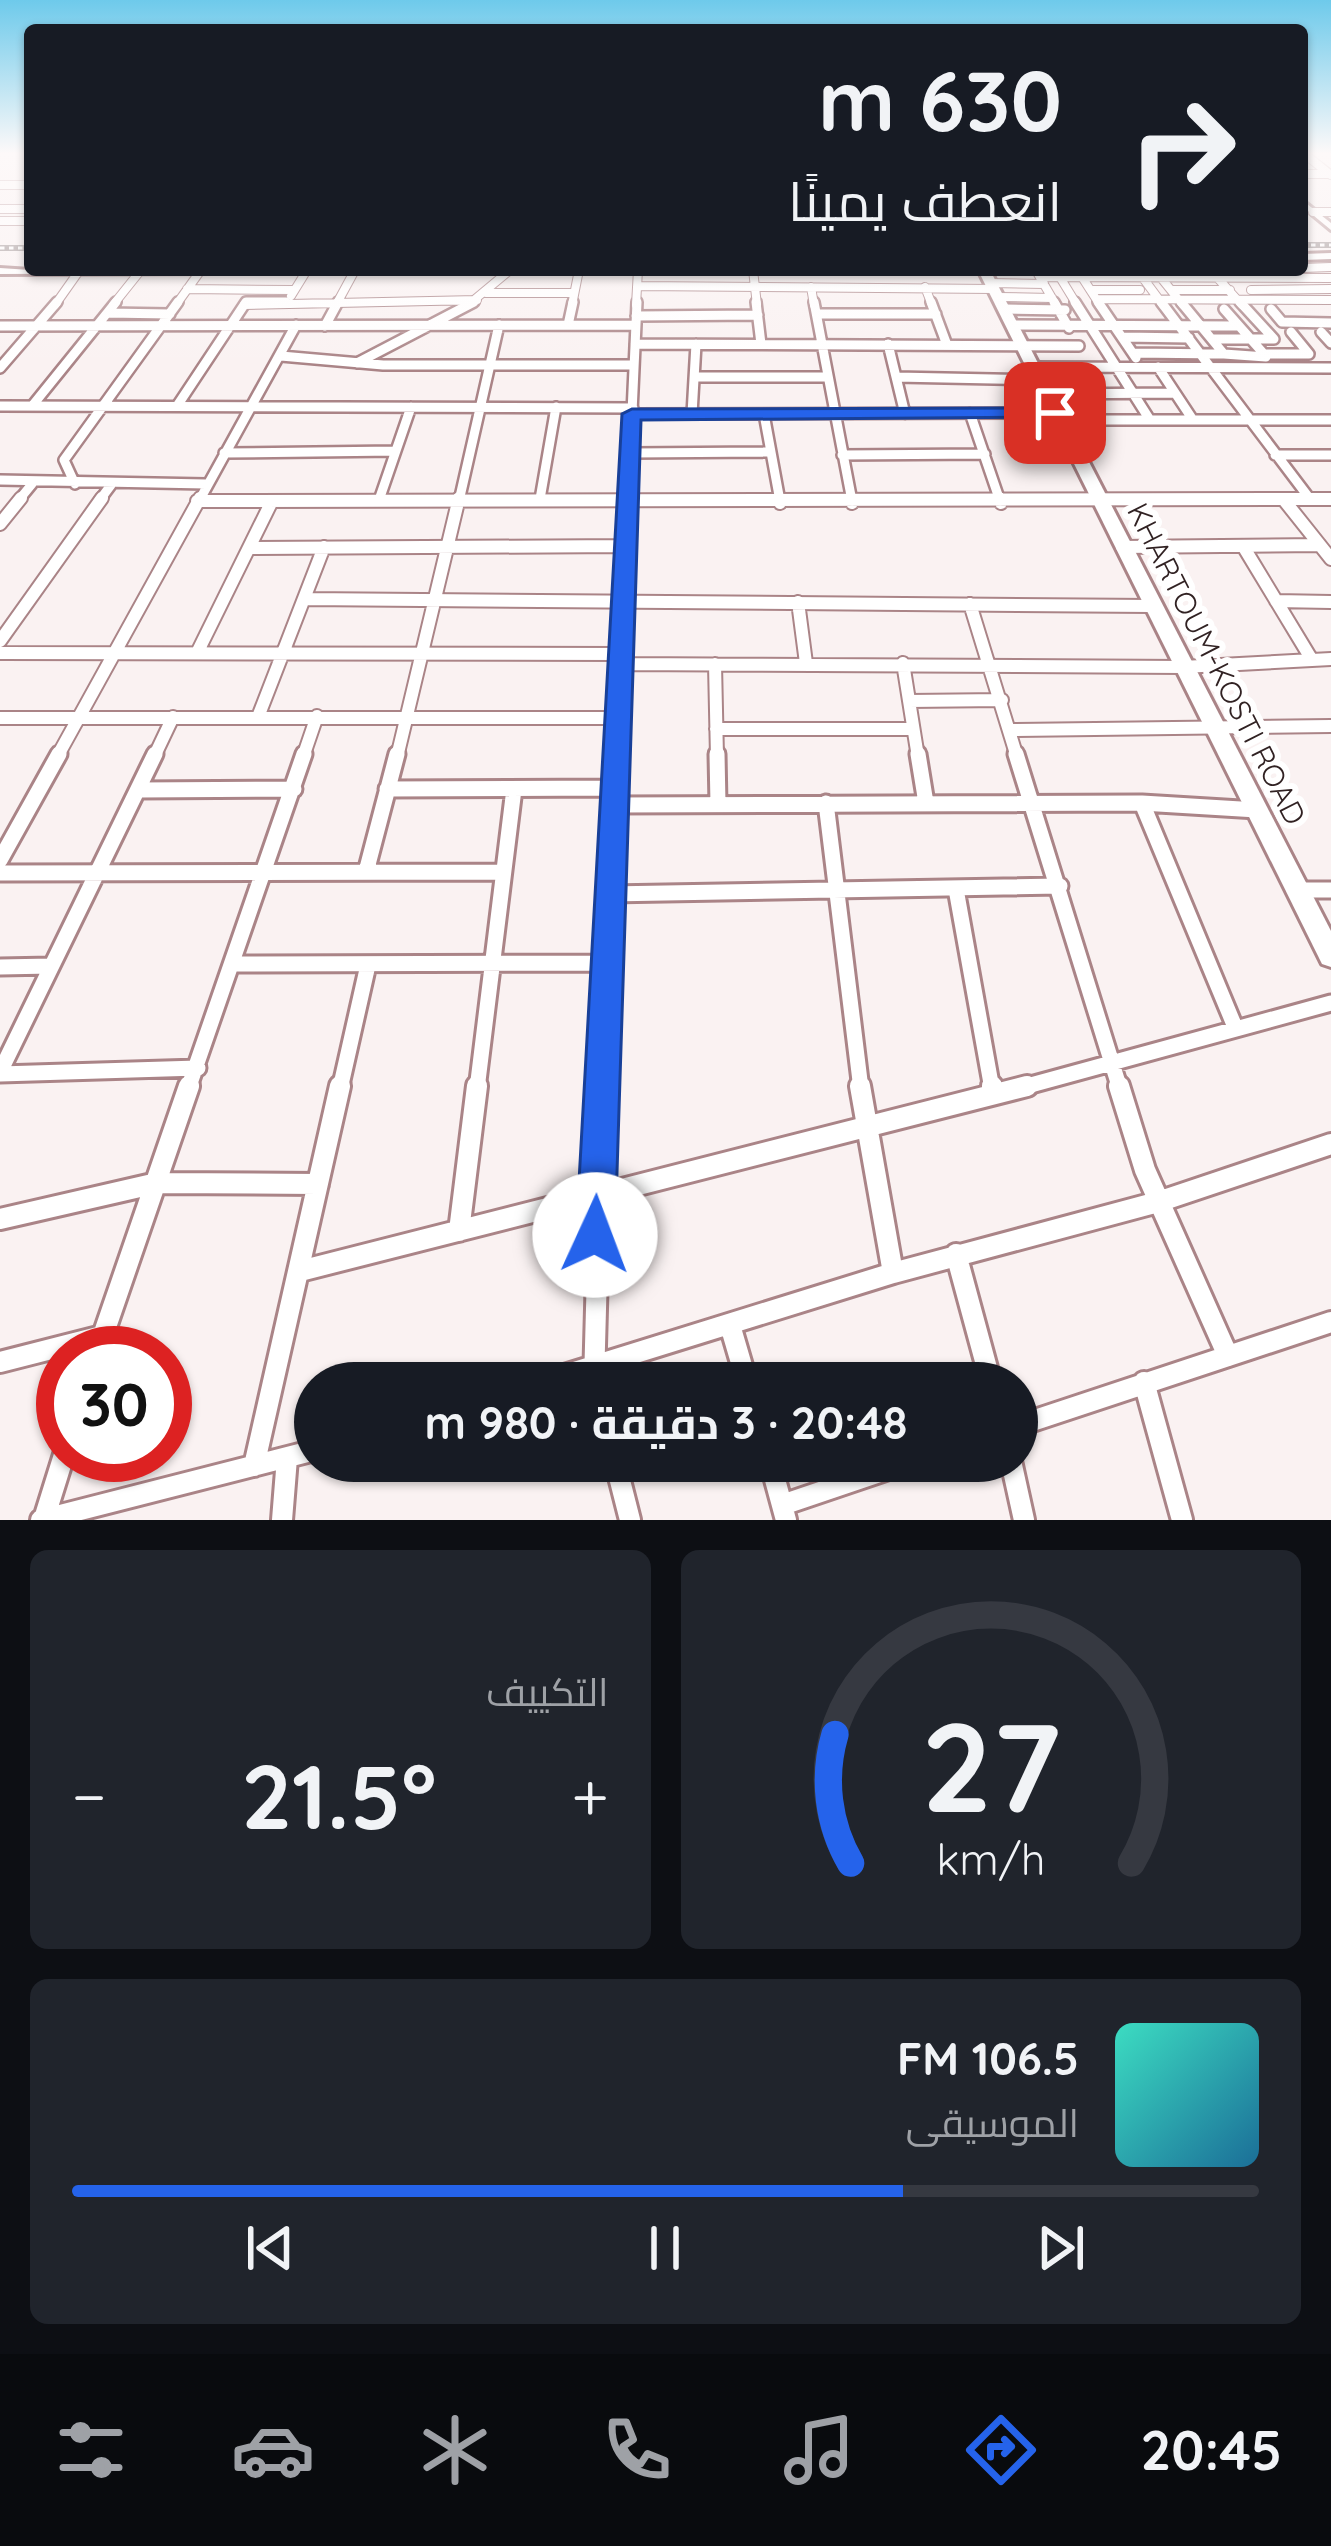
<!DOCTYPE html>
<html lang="ar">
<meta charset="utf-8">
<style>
body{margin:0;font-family:Quicksand,Cairo,sans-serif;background:#20242c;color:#f1f3f6;direction:rtl;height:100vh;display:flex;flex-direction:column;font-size:45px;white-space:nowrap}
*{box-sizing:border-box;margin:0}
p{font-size:39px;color:#9ea1a6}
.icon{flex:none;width:66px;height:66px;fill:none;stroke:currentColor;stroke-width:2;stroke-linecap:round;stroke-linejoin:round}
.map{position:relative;height:1520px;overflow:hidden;direction:ltr}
.panel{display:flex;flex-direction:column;gap:30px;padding:30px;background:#0d0f14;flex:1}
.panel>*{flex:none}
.guide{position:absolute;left:24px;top:24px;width:1284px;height:252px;border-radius:12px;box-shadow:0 3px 9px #0004;direction:rtl;background:#171b24;color:#f1f3f6;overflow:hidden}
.speed{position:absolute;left:36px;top:1326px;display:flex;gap:24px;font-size:60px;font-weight:700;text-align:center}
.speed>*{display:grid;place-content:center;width:156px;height:156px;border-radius:50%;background:#171b24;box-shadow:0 3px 9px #0004;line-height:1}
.speed .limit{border:18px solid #d22;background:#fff;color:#111}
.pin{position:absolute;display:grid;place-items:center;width:102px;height:102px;color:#fff;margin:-51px;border-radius:24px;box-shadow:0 6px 18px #0006}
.me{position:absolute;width:132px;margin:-66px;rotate:2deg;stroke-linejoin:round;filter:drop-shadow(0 0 9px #0008)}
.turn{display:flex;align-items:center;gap:42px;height:252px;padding:0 48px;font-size:54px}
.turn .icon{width:156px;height:156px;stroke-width:2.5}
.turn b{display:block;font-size:84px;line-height:102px}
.big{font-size:90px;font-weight:700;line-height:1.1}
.panel .widget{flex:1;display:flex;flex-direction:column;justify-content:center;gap:18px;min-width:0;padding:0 42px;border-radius:18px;background:#20242c}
.panel .dial{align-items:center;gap:0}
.dial svg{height:312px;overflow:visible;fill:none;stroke:#363941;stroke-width:7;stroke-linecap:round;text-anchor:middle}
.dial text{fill:#f1f3f6;stroke:none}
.song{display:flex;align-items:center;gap:36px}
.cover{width:144px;height:144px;border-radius:18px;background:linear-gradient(135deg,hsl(170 70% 55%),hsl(200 70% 35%))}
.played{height:12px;border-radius:6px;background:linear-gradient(90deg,#2563eb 70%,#363941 70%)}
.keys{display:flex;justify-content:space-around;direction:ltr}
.heat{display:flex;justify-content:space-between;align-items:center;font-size:66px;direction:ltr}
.panel .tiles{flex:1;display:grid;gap:30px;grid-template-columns:1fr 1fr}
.widget:last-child{grid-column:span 2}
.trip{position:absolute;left:294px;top:1362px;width:744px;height:120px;border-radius:60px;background:#171b24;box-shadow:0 3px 9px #0004;font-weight:700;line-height:120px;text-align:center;direction:rtl}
.tab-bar{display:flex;height:192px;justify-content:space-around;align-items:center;background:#090b0e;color:#9ea1a6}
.tab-bar .icon{width:84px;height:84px}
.tab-bar .active{color:#2563eb}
.tab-bar b{font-size:54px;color:#f1f3f6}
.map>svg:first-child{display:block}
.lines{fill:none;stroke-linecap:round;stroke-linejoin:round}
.minor-far4-casing{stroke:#aa8487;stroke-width:10}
.minor-far3-casing{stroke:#aa8487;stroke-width:14}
.minor-far2-casing{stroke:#aa8487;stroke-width:16}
.minor-far1-casing{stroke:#aa8487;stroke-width:21}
.minor-casing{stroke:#aa8487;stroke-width:26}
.tertiary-casing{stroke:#aa8487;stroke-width:6}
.trunk-casing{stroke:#aa8487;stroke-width:6}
.minor-far4{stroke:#fff;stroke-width:8}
.minor-far3{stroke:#fff;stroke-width:9}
.minor-far2{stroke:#fff;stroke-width:12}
.minor-far1{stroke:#fff;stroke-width:15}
.minor{stroke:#fff;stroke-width:20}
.tertiary{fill:#fff;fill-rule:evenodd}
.trunk{fill:#fff;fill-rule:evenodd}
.rail-casing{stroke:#998d8e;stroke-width:6}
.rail{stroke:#fff;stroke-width:3;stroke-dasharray:4.5;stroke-linecap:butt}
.route{fill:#2563eb;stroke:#184099;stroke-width:3}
.labels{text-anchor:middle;stroke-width:12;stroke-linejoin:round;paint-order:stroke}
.street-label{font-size:30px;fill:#312223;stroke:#fff}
</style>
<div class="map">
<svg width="1331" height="1520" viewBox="0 0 1331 1520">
<rect width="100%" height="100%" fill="#faf2f2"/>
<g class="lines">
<defs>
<path id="minor-far4" d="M 1302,152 L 1331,175
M 1302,174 L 1331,174
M 0,185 L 30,185
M 0,209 L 30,209
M 1313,212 L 1331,212
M 0,221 L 30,221
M 1302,268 L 1331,267
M 753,270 L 757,305
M 1038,274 L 1056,305
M 1058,274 L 1077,305
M 1158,274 L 1183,305
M 1214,274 L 1242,305
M 1040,277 L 1331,278
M 1082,277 L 1100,305
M 1143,278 L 1163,305
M 991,283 L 1044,284
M 637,286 L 994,289
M 811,287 L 814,305
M 925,287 L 932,305
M 187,289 L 294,290
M 1091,290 L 1140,290
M 1172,290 L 1230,290
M 1251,290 L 1331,289
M 486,293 L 574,293
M 291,296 L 307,270
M 998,297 L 1052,298
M 1098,299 L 1331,300
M 55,305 L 79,271
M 113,305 L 141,270
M 176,305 L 201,270
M 244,305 L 477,300
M 336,305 L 355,270
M 468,305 L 510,270
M 572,305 L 579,270
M 636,305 L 638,270"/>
<path id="minor-far3" d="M 756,302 L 761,344
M 814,302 L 852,501
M 931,302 L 947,345
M 1054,302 L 1069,328
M 1075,302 L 1150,420
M 1098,302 L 1136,358
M 1161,302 L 1310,499
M 1004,309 L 1065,310
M 1224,309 L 1264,354 L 1309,354 L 1291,332
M 1271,309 L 1282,322 L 1331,323
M 108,313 L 170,314
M 817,314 L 936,314
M 636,316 L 758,315
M 568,325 L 573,302
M 1012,325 L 1239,326
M 0,326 L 635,325
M 325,326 L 338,302
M 1321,332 L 1331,343
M 1123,337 L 1189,338
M 1213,339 L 1274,339 L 1240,302
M 635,344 L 1079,346
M 888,344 L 905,414
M 1133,353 L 1224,354 L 1181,302
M 1224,354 L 1266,357
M 281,356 L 383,365 L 633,365
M 357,363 L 474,302
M 1031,367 L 1331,368
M 1158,367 L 1193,420
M 0,368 L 57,302
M 695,377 L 827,377
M 896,377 L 1036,380
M 1044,394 L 1175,393
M 0,406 L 633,408
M 32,406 L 116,302
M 177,406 L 246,302 L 286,302
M 970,413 L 1000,501
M 632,414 L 1055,413
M 692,414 L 696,344
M 764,414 L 780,501
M 1059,420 L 1331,420
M 224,453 L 395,451
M 632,453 L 771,452
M 842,455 L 985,454
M 1275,455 L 1331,455
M 0,480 L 206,484
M 75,484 L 64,460 L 178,302
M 540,499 L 556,407
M 379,500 L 411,407
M 18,501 L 32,484
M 99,501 L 111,485
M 197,501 L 1331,499
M 199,501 L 296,325
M 459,501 L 499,325
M 628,501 L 637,302"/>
<path id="minor-far2" d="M 779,498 L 780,503
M 851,498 L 852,503
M 999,498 L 1001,503
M 1284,500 L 1331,559
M 197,501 L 1331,499
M 0,524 L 21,498
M 1243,546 L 1312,660
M 1122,547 L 1320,545
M 250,548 L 627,546
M 305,599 L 1151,606
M 1276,601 L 1331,602
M 798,602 L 806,663
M 970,604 L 1017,757
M 0,641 L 102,498
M 0,653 L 621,654
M 197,653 L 272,501
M 903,663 L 918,757
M 621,664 L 1183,667 L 1331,659
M 715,664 L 717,757
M 909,701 L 1002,700
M 258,717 L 324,547
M 0,718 L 618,718
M 716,729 L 913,729
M 1013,730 L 1331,726
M 57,757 L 200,498
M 154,757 L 173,717
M 303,757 L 317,716
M 397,757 L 459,498
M 617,757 L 628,498"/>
<path id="minor-far1" d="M 717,754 L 718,804
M 918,754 L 926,803
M 1016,754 L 1120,1089
M 387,789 L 615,788
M 139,790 L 294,789
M 826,803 L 861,1089
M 1142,803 L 1235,1027
M 615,805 L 1142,803 L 1257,810
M 0,860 L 59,754
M 366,872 L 397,754
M 0,873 L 503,872
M 956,889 L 992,1089
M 1298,890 L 1331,890
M 609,894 L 1060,886
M 233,964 L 606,963
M 0,967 L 51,966
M 0,1072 L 155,754
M 0,1074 L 198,1068
M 188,1089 L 304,754
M 340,1089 L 368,965
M 477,1089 L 514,789
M 602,1089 L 617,754
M 1016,1089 L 1331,1003"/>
<path id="minor" d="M 860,1086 L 893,1273
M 992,1086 L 993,1094
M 1119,1086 L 1145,1170 L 1228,1356
M 0,1219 L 157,1183 L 318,1184
M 459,1231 L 477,1086
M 956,1254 L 991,1383
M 300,1271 L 1027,1086
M 730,1325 L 747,1383
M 97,1353 L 189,1086
M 0,1362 L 102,1336
M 1144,1382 L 1182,1520
M 539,1383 L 893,1273 L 1158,1202 L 1331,1144
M 594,1383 L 602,1086
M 1017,1426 L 1331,1322
M 615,1461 L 630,1520
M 770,1461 L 786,1520
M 1011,1461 L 1024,1520
M 254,1466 L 340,1086
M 782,1505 L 912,1461
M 44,1519 L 64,1455
M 41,1520 L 315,1450
M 282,1520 L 287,1458"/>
<path id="tertiary" d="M 1302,200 L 1331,223 L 1331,230 L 1302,206 Z
M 1331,253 L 1331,259 L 1302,260 L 1302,254 Z
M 0,268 L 30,270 L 219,270 L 214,273 L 0,274 Z"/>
<path id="trunk" d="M 978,270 L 990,270 L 1331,931 L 1331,967 L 1322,964 Z"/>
</defs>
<!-- minor-far4 casing -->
<use href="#minor-far4" class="minor-far4-casing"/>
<!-- minor-far3 casing -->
<use href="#minor-far3" class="minor-far3-casing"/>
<!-- minor-far2 casing -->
<use href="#minor-far2" class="minor-far2-casing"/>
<!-- minor-far1 casing -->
<use href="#minor-far1" class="minor-far1-casing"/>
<!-- minor casing -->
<use href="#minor" class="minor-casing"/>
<!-- tertiary casing -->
<use href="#tertiary" class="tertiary-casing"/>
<!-- trunk casing -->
<use href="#trunk" class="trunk-casing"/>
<!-- minor-far4 -->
<use href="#minor-far4" class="minor-far4"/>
<!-- minor-far3 -->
<use href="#minor-far3" class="minor-far3"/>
<!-- minor-far2 -->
<use href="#minor-far2" class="minor-far2"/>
<!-- minor-far1 -->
<use href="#minor-far1" class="minor-far1"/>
<!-- minor -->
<use href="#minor" class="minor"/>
<!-- tertiary -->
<use href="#tertiary" class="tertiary"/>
<!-- trunk -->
<use href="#trunk" class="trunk"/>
<defs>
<path id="rail" d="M 1302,245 L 1331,245
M 0,248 L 30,248"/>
</defs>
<!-- rail casing -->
<use href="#rail" class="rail-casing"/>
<!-- rail -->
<use href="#rail" class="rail"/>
</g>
<!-- sky -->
<linearGradient id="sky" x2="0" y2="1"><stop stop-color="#6ecaeb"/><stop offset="0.42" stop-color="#fdf9f9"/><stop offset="1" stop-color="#fdf9f9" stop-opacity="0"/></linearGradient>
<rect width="1331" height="365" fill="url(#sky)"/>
<!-- route -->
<path class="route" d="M 1055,408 L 1061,409 L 1061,417 L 641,420 L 615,1235 L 609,1249 L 595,1254 L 581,1249 L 576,1235 L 622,414 L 632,409 Z"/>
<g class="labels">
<!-- street labels -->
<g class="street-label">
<text transform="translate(1216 664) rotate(63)" y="10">KHARTOUM-KOSTI ROAD</text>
</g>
</g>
</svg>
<div class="speed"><div class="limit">30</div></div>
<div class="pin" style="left:1055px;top:413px;background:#d93025"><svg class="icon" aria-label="arrive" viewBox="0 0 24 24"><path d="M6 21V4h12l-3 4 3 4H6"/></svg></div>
<svg class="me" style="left:595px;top:1235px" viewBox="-20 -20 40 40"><circle r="19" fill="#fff"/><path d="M0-13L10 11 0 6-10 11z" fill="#2563eb"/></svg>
<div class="trip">20:48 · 3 دقيقة · 980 m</div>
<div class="guide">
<div class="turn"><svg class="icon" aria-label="right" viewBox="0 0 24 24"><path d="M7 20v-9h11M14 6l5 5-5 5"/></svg><div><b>630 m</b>انعطف يمينًا</div></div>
</div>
</div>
<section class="panel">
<div class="tiles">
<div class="widget dial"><svg viewBox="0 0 100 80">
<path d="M14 69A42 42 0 1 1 86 69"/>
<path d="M14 69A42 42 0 0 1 10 36" stroke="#2563eb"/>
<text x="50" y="56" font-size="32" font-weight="700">27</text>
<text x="50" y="72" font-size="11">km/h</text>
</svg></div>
<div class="widget"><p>التكييف</p>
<div class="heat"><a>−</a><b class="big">21.5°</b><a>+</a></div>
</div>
<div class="widget">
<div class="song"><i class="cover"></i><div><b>106.5 FM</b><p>الموسيقى</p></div></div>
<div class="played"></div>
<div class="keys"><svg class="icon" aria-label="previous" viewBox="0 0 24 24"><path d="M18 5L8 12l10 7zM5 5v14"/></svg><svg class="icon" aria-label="pause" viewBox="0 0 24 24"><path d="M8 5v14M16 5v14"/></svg><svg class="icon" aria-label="next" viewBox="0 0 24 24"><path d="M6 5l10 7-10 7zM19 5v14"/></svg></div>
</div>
</div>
</section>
<nav class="tab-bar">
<b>20:45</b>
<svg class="icon active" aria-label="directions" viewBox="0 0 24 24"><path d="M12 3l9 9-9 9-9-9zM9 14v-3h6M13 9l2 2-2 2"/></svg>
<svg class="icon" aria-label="music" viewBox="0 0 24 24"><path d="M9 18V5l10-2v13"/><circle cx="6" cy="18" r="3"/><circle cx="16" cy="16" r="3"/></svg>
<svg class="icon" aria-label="phone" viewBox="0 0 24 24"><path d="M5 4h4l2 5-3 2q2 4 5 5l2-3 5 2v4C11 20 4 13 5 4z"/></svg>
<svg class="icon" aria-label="climate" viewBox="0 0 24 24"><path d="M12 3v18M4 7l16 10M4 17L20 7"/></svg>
<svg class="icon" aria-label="car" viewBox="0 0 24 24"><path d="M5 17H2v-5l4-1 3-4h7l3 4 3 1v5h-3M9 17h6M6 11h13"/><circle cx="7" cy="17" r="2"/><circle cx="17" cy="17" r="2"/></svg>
<svg class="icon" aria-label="filters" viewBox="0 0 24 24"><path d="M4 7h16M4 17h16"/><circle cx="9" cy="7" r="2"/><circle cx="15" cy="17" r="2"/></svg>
</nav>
